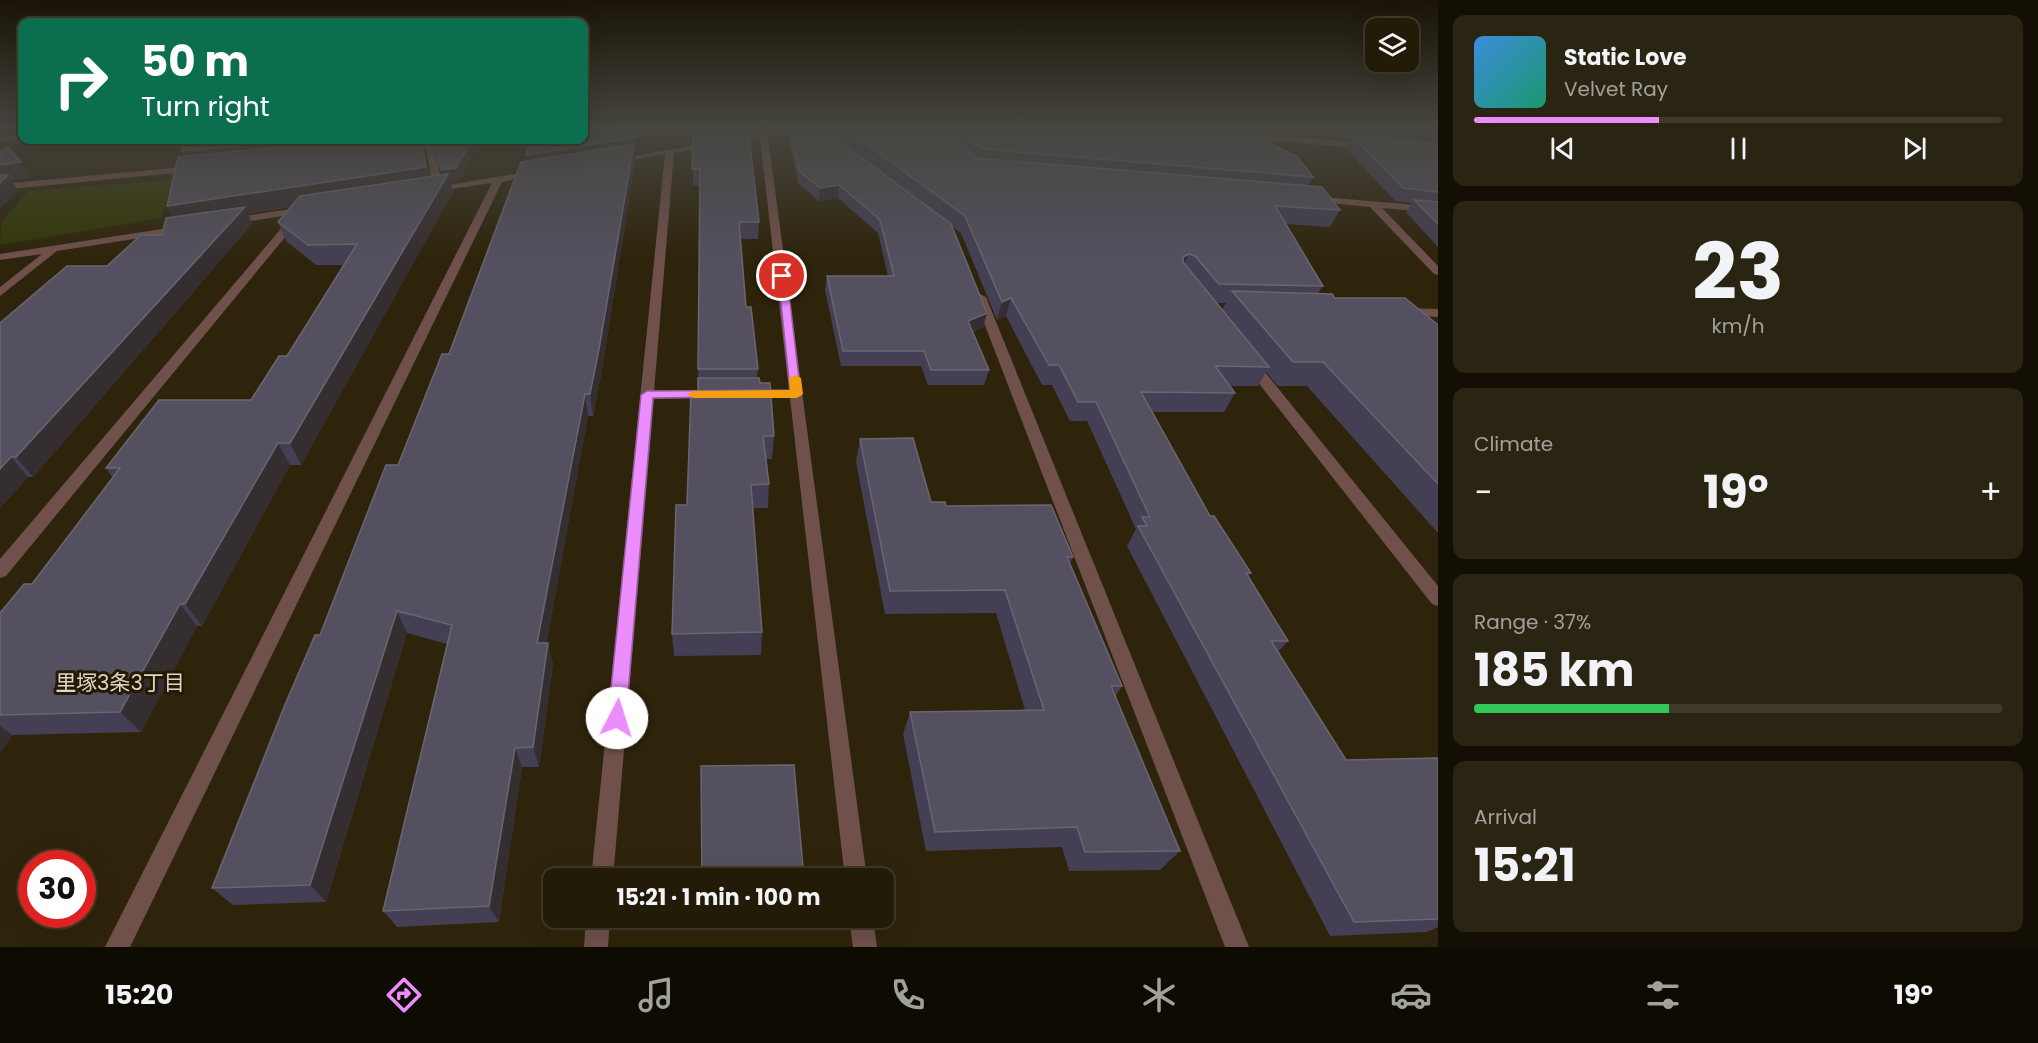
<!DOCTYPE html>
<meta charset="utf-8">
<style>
body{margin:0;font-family:Poppins,"Noto Sans JP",sans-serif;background:#2a2412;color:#f1f3f6;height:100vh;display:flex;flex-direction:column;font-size:22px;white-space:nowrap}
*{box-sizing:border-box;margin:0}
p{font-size:20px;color:#a2a19c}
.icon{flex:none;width:33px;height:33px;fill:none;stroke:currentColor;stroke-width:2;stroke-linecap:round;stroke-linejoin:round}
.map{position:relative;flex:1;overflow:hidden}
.side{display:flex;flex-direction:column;gap:15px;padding:15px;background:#130f04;width:600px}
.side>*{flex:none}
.top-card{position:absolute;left:18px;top:18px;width:570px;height:126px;border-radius:12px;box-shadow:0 6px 24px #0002,0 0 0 2px #3f3929;background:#0b6e4f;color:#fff;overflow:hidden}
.fabs{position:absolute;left:1365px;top:18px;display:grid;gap:12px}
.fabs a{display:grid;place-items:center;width:54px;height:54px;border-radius:12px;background:#221b08;box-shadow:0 6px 24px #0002,0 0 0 2px #3f3929;font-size:30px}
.speed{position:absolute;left:18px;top:850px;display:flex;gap:12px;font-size:30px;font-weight:700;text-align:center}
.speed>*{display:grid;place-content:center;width:78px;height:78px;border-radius:50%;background:#221b08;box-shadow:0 6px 24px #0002,0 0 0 2px #3f3929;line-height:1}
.speed .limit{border:9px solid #d22;background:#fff;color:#111}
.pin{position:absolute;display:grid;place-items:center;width:51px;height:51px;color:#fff;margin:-26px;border:3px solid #fff;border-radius:50%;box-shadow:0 2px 6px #0007}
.me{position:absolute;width:66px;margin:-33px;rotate:5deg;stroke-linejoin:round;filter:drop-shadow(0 0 4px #0008)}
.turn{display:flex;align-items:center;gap:21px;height:126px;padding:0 24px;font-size:27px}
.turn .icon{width:78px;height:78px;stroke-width:2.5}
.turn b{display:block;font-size:42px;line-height:51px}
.big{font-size:45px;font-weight:700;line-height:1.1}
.side .widget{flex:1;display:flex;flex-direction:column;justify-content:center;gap:9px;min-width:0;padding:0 21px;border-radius:12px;background:#2a2412}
.side .dial{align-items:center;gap:0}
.dial b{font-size:78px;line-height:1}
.song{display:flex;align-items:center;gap:18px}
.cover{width:72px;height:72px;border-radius:9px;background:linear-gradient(135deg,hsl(210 70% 55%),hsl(160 70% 35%))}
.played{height:6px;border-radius:3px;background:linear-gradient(90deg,#eb8dfc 35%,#3f3929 35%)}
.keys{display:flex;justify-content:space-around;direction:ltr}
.heat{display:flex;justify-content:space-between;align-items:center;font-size:33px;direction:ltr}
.charge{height:9px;border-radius:4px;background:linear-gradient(90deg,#34c759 37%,#3f3929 0)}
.trip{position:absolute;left:543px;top:868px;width:351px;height:60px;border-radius:12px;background:#221b08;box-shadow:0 6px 24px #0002,0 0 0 2px #3f3929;font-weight:700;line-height:60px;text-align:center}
.tabs{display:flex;height:96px;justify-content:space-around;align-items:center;background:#0e0b03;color:#a2a19c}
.tabs .icon{width:42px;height:42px}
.tabs .current{color:#eb8dfc}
.tabs b{font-size:27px;color:#f1f3f6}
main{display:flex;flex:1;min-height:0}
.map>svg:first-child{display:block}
.green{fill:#333705}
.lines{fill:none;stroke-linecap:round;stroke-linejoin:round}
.minor{fill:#70504b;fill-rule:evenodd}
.tertiary{fill:#70504b;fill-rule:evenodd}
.wall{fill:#443f54;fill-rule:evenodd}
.shaded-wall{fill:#352e31}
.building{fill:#555060;stroke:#6a6570;stroke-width:1.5}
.route{fill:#eb8dfc;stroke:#995ca4;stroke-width:1.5}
.slow{fill:#f59e0b}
.labels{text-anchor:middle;stroke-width:6;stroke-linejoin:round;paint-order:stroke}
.near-neighbourhood-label{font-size:21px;fill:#dcd6c7;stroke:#241a03}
</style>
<main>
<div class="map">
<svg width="1438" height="947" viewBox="0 0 1438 947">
<rect width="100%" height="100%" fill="#2e240b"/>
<!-- green -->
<path class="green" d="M 172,180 L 161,218 L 0,245 L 1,223 L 28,191 Z"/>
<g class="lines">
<!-- minor -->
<path class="minor" d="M 796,127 L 814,127 L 768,137 L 867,879 L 845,879 L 790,398 L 752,398 L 745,394 L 752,390 L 789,390 L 760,138 L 674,153 L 654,391 L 710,390 L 717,394 L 710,398 L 654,399 L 613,879 L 591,879 L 665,154 L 616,163 L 612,160 Z
M 1237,132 L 1369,143 L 1373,146 L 1369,149 L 1234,137 L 1234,133 Z
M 445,140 L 465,140 L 435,146 L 442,186 L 533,171 L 538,174 L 502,182 L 130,947 L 105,947 L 492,183 L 430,192 L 428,190 L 433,187 L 426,147 L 405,150 L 401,147 Z
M 193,166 L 196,167 L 196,171 L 0,190 L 0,184 Z
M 1312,196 L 1438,207 L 1438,213 L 1382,208 L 1438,266 L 1438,275 L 1434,274 L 1370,207 L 1309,201 L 1309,197 Z
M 305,207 L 308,208 L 308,212 L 231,224 L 226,221 L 231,218 Z
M 291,217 L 300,219 L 6,576 L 0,578 L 0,559 Z
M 181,226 L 186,229 L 185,231 L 57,251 L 0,296 L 0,287 L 42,254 L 0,260 L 0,254 Z
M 980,294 L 986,297 L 1249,947 L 1225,947 L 974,297 Z
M 1405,308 L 1438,309 L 1438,317 L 1401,315 L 1399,312 Z
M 1251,360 L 1256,361 L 1438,586 L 1438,606 L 1432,604 L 1246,367 L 1245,364 L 1246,361 Z
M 586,918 L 610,918 L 608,947 L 584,947 Z
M 849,918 L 873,918 L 877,947 L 853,947 Z"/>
<!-- tertiary -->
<path class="tertiary" d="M 22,134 L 22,139 L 0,142 L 0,136 Z"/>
</g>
<!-- wall -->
<path class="wall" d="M 584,127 L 641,127 L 637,151 L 634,152 L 635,161 L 602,370 L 593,416 L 588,416 L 546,643 L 553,664 L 539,767 L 522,767 L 499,922 L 397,927 L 383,911 L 447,644 L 407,633 L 326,902 L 233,905 L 212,888 L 320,635 L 449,354 L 527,161 L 526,155 Z
M 693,127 L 748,127 L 759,222 L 758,239 L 741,239 L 746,307 L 758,369 L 757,378 L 760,383 L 774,436 L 772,459 L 766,459 L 769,484 L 768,508 L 753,508 L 762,632 L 761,655 L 674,656 L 672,634 L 698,391 L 700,185 L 693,185 Z
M 788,127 L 1236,127 L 1313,177 L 1308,186 L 1340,210 L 1330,227 L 1286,224 L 1323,286 L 1318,293 L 1438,325 L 1438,533 L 1307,386 L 1278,386 L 1266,372 L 1258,386 L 1230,386 L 1235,393 L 1224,412 L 1152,412 L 1210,516 L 1251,573 L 1248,576 L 1288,641 L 1278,652 L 1346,760 L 1438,758 L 1438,927 L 1427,932 L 1330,936 L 1127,546 L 1136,529 L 1087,421 L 1070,421 L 1052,385 L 1042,385 L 1006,316 L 997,320 L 961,233 L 952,226 L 987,313 L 983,327 L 973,332 L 989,370 L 984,385 L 928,385 L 921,366 L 841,366 L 825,290 L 827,276 L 888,276 L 878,233 L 838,198 L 819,201 L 798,183 L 788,135 ZM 1217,303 L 1226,303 L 1222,309 Z
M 1326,127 L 1438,127 L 1438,247 L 1406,212 L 1412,203 L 1395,201 L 1346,149 L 1351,139 L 1336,138 Z
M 184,140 L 481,140 L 459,181 L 450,182 L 453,192 L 301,465 L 290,465 L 202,626 L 197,626 L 141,732 L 12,735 L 0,753 L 0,613 L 32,584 L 113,478 L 106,468 L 251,400 L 287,356 L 345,265 L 316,265 L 286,241 L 278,222 L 291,207 L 248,213 L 252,224 L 33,477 L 28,477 L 0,508 L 0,323 L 107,266 L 162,235 L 173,217 L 167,206 L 185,157 L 182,151 ZM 435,141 L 442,175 L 429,177 L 422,142 Z
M 860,439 L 931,502 L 946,506 L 1073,557 L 1070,563 L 1122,686 L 1115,697 L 1180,851 L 1160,870 L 1069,871 L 1062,847 L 926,851 L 903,734 L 910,712 L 1025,710 L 996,613 L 885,614 L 856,462 Z"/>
<!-- shaded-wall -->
<path class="shaded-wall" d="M 637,127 L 641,127 L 637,151 L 634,152 L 635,161 L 602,370 L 593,416 L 590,394 L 528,169 L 526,155 Z
M 693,127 L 747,127 L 693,142 Z
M 308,140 L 447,140 L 422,142 L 430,185 L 248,213 L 252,224 L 33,477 L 16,457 L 177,224 L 167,206 L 188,164 L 182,151 Z
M 472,140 L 481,140 L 459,181 L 450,182 L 453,192 L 301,465 L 290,443 L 443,182 L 441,170 Z
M 21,162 L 31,178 L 12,181 L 18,191 L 0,209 L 0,165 Z
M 839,185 L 838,198 L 819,201 L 820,188 Z
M 1189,254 L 1180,272 L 1183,257 Z
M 1011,298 L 1006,316 L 997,320 L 1002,302 Z
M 987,313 L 983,327 L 965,335 L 968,321 Z
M 585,394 L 588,416 L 543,665 L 537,643 Z
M 278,443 L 290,465 L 202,626 L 185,604 Z
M 11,457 L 28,477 L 0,508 L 0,469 Z
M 180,604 L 197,626 L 141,732 L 120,712 Z
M 397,611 L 407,633 L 326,902 L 310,885 Z
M 548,643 L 553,664 L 539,767 L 533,747 Z
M 0,726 L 12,735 L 0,753 Z
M 515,748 L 522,767 L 499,922 L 489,906 Z"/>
<!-- building -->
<path class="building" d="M 584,127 L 637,127 L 636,137 L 526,155 L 532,140 L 584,140 Z
M 748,127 L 759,222 L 739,222 L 746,307 L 751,307 L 758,369 L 698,369 L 700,169 L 692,169 L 693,136 Z
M 789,127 L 820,127 L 951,224 L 987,313 L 968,321 L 989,370 L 931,370 L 924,351 L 843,351 L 827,276 L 894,276 L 880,220 L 839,185 L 820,188 L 799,171 Z
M 843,127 L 946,127 L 976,158 L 1322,187 L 1340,210 L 1275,206 L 1323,286 L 1219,284 L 1195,256 L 1189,254 L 1183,257 L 1183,262 L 1269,367 L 1215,366 L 1235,393 L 1141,392 L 1210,516 L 1214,516 L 1251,573 L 1246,573 L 1288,641 L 1271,641 L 1346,760 L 1438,758 L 1438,919 L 1354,922 L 1138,526 L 1147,526 L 1142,517 L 1150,517 L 1096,402 L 1078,402 L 1059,365 L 1049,365 L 1011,298 L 1002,302 L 965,216 Z
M 959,127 L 1236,127 L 1297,156 L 1313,177 L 981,149 Z
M 1349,127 L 1438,127 L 1438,134 Z
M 1353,137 L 1438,144 L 1438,192 L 1403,188 Z
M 184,140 L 308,140 L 182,151 Z
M 351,140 L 421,140 L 426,167 L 167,206 L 178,157 Z
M 435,140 L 472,140 L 456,168 L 441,170 Z
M 634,144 L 599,349 L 590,394 L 585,394 L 537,643 L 548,643 L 533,747 L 515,748 L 489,906 L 383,911 L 452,625 L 397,611 L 310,885 L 212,888 L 284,707 L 315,635 L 320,635 L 386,465 L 398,465 L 442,354 L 449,354 L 521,162 Z
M 8,147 L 21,162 L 0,165 L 0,152 Z
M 448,174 L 290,443 L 278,443 L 185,604 L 180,604 L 120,712 L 0,715 L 0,613 L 24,584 L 32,584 L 120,468 L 106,468 L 159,400 L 251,400 L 279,356 L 287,356 L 357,244 L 308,245 L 278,222 L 300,196 Z
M 0,175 L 8,175 L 0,183 Z
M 1414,200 L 1438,202 L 1438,224 Z
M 245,207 L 16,457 L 11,457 L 0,469 L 0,323 L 67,266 L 107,266 L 141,235 L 162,235 L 166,218 Z
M 1232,291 L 1332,294 L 1335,298 L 1405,298 L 1438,325 L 1438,484 L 1323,362 L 1293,362 Z
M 698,378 L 759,378 L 760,383 L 770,383 L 774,436 L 763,436 L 769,484 L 751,485 L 762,632 L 672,634 L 676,505 L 687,505 L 691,391 L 698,391 Z
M 913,438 L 931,502 L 945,502 L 946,506 L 1051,505 L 1073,557 L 1067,557 L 1122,686 L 1111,686 L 1180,851 L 1085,852 L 1077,827 L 935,832 L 910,712 L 1044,710 L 1005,590 L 890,591 L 860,439 Z
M 794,765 L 804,879 L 702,879 L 701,766 Z"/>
<!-- sky -->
<linearGradient id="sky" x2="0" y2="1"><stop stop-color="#191406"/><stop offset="0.49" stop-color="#46453f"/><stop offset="1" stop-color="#46453f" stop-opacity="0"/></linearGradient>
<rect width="1438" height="259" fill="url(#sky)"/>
<!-- route -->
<path class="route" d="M 778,274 L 787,276 L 801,396 L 653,398 L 626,718 L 623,723 L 617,726 L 611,723 L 608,718 L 641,395 L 647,391 L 790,390 Z"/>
<!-- slow -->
<path class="slow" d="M 795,375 L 801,378 L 803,394 L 797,398 L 694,398 L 687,394 L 694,391 L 790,390 L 789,378 Z"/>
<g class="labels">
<!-- near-neighbourhood labels -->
<g class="near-neighbourhood-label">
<text x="120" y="690">里塚3条3丁目</text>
</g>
</g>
</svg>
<div class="fabs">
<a><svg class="icon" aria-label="layers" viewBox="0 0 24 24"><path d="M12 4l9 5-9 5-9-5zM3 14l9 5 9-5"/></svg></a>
</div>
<div class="speed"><div class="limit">30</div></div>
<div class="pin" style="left:782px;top:276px;background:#d93025"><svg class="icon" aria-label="arrive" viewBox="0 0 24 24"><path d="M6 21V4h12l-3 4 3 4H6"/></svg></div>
<svg class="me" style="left:617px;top:718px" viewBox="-20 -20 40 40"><circle r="19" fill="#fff"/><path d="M0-13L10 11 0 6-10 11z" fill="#eb8dfc"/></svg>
<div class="trip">15:21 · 1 min · 100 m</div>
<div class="top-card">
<div class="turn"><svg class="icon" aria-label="right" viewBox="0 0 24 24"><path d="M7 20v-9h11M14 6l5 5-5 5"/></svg><div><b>50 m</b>Turn right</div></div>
</div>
</div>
<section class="side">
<div class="widget">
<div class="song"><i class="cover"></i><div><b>Static Love</b><p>Velvet Ray</p></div></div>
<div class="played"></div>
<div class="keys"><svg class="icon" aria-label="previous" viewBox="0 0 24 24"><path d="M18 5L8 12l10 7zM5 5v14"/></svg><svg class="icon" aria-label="pause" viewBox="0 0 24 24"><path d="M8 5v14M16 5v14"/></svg><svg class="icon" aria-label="next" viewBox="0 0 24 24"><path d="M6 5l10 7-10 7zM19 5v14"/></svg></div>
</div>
<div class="widget dial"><b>23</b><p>km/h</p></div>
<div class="widget"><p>Climate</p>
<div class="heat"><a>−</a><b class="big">19°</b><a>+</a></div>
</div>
<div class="widget"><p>Range · 37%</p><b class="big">185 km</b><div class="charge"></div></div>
<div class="widget"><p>Arrival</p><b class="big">15:21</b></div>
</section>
</main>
<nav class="tabs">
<b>15:20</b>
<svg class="icon current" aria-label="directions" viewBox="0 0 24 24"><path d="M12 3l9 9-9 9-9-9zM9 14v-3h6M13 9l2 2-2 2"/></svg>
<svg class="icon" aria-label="music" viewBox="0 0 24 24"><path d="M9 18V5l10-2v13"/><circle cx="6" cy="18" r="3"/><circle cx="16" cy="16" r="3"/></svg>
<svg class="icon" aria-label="phone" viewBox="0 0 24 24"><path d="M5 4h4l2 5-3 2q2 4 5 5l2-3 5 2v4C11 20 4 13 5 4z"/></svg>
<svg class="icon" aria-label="climate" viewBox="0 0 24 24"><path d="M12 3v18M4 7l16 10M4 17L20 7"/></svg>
<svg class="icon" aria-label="car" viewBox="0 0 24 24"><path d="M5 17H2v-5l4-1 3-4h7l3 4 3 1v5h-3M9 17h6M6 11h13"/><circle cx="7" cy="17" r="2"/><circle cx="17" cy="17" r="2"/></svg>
<svg class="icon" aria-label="filters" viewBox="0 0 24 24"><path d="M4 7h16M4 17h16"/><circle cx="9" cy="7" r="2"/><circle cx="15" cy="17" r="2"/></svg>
<b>19°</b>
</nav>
